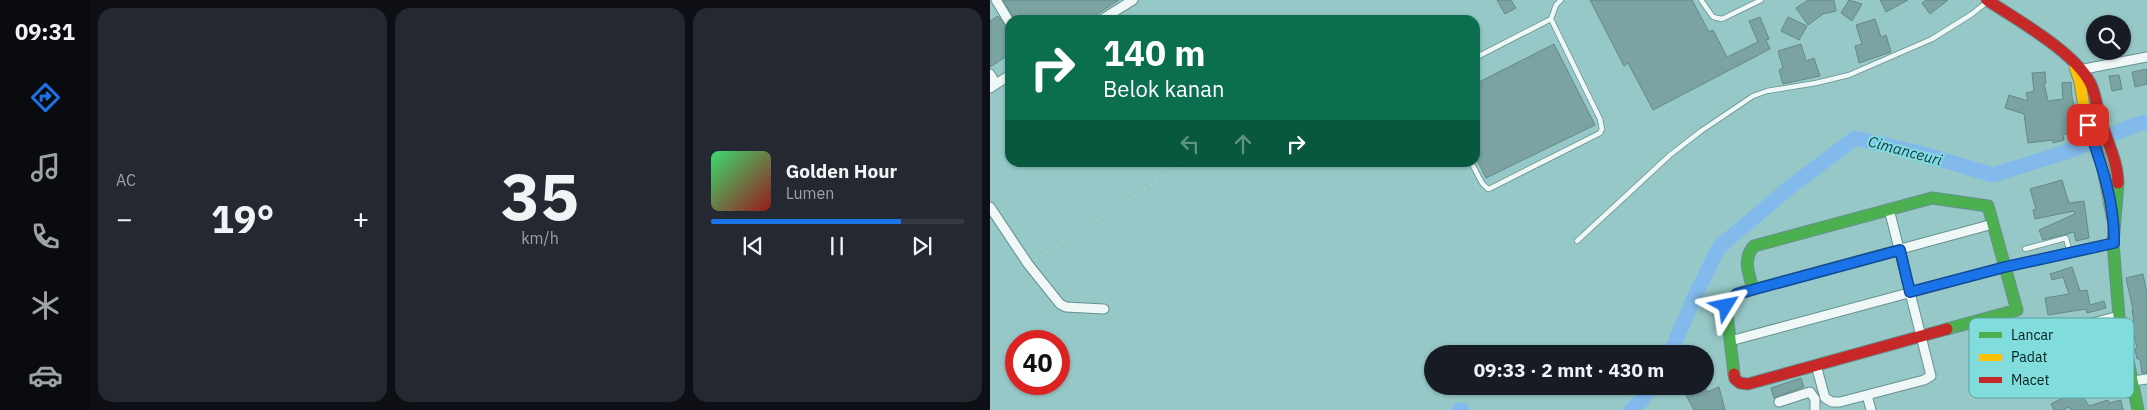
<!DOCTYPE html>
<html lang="id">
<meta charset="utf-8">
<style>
body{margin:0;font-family:"IBM Plex Sans",sans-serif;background:#242831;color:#f1f3f6;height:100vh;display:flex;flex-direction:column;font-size:19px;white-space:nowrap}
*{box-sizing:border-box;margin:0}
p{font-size:16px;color:#9ea1a6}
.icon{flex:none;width:28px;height:28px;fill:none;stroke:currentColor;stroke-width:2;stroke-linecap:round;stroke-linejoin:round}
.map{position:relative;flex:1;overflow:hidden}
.side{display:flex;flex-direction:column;gap:8px;padding:8px;background:#0d0f14;width:900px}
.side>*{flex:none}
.guide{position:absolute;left:15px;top:15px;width:475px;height:152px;border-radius:15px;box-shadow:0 1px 4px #0004;background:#0b6e4f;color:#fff;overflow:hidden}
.controls{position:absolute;left:1096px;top:15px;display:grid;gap:10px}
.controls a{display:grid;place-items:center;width:45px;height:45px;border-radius:50%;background:#171b24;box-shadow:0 1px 4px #0004;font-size:25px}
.speed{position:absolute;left:15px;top:330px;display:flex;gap:10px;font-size:25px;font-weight:700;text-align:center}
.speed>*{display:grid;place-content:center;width:65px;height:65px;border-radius:50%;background:#171b24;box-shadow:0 1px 4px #0004;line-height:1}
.speed .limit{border:8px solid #d22;background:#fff;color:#111}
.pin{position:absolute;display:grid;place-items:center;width:42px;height:42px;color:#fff;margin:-21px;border-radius:10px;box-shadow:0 2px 8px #0006}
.me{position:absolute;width:55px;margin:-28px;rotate:55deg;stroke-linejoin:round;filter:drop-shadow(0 0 4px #0008)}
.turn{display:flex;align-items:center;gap:18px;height:105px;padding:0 15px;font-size:22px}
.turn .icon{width:65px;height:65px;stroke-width:2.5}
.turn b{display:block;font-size:35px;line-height:42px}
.lanes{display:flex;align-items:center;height:48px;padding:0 15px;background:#0003;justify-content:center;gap:25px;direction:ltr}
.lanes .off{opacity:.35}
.big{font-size:38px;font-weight:700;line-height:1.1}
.side .widget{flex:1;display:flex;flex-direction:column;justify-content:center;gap:8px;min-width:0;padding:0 18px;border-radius:15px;background:#242831}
.side .dial{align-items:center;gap:0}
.dial b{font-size:65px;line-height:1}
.song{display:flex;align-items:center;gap:15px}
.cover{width:60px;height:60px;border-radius:8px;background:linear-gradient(135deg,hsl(140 70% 55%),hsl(0 70% 35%))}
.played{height:5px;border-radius:2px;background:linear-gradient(90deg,#1a73e8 75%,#363941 75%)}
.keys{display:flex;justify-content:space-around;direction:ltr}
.heat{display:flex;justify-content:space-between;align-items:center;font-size:28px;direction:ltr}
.side .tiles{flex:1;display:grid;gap:8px;grid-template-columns:repeat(3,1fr)}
.trip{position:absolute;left:434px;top:345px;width:290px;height:50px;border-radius:25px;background:#171b24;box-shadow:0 1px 4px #0004;font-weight:700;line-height:50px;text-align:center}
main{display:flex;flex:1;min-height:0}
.tabs{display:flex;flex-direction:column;width:90px;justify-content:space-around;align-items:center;background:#090b0e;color:#9ea1a6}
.tabs .icon{width:35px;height:35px}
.tabs .on{color:#1a73e8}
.tabs b{font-size:22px;color:#f1f3f6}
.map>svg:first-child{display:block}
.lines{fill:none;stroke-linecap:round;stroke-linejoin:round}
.river{stroke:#82bbeb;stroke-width:15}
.building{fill:#7aa3a2;stroke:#658989}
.lane-casing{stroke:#669190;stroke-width:6}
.street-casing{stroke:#669190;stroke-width:11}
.fast-casing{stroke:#669190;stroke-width:13}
.slow-casing{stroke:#669190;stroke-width:13}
.jam-casing{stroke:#669190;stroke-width:13}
.path{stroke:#becfcf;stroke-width:1;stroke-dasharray:2.5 4;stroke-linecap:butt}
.lane{stroke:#eff7f7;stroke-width:4.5}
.street{stroke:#eff7f7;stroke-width:9}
.fast{stroke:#4caf50;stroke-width:11}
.slow{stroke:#ffc107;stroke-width:11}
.jam{stroke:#c62828;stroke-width:11}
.route-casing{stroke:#114b97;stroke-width:12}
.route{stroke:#1a73e8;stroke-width:9}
.labels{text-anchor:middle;stroke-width:4;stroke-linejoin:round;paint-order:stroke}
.water-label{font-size:15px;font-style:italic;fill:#153455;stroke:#81dddb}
.key{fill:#81dddb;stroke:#5ba4a3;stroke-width:1}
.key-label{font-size:14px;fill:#011f1f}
</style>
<main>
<nav class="tabs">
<b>09:31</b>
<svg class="icon on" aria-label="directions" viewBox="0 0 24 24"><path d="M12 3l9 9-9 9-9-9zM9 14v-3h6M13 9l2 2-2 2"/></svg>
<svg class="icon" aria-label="music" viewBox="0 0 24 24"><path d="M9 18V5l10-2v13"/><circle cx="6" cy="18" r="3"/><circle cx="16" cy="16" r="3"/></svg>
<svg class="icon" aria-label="phone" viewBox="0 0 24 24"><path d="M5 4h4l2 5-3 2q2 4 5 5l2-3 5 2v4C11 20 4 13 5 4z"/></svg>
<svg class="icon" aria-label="climate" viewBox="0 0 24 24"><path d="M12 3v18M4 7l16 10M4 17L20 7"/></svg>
<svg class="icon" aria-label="car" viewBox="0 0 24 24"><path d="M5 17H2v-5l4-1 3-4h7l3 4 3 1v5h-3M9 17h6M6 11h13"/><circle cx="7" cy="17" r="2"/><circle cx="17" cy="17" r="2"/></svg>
</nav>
<section class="side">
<div class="tiles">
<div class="widget"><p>AC</p>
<div class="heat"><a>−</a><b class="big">19°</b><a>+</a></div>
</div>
<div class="widget dial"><b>35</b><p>km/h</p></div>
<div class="widget">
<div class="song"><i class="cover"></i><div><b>Golden Hour</b><p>Lumen</p></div></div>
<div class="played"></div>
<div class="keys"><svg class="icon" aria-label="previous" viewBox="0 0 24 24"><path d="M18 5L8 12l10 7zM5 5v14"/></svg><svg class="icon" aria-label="pause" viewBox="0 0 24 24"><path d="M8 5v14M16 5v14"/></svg><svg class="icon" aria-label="next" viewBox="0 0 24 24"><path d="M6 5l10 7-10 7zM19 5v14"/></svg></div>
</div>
</div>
</section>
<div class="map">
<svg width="1157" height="410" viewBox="0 0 1157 410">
<rect width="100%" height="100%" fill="#96c8c7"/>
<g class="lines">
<!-- river -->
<path class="river" d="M 680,354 L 704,298 L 729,247 L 799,188 L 865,138 L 930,153 L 1003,175 L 1073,153 L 1151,123 L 1157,122
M 469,410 L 472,410
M 641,410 L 651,401 L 661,386"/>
</g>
<!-- building -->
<path class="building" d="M 13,0 L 129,0 L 98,20 L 25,20 Z
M 507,0 L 521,0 L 526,8 L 515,14 Z
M 600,0 L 702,0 L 719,32 L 723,30 L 737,57 L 768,42 L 759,21 L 770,17 L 779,39 L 776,40 L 780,49 L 663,110 L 638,63 L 634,66 Z
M 818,0 L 844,0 L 846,11 L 833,14 L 818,25 L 806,8 Z
M 859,0 L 872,4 L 862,21 L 851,13 Z
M 890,0 L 918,0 L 896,12 Z
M 936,0 L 958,0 L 940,14 L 932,3 Z
M 8,16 L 20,32 L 20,54 L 0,67 L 0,21 Z
M 798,17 L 817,26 L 809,40 L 791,31 Z
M 885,19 L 891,37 L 896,35 L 901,52 L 869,63 L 865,46 L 872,44 L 866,25 Z
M 564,44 L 605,125 L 496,178 L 485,156 L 485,84 Z
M 811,44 L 816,61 L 824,58 L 830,76 L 793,84 L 789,70 L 793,68 L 788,51 Z
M 1157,69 L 1157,84 L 1145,87 L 1142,72 Z
M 1055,72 L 1056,83 L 1054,83 L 1058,101 L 1073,99 L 1072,83 L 1081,82 L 1082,97 L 1090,129 L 1073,135 L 1074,140 L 1063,143 L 1063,140 L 1038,143 L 1034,114 L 1015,108 L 1019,95 L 1038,101 L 1036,93 L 1044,91 L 1042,73 Z
M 1129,75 L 1132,89 L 1122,91 L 1119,76 Z
M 1072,180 L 1079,203 L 1094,201 L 1099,238 L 1086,241 L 1084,232 L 1053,240 L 1049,230 L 1085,214 L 1084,211 L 1045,219 L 1043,210 L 1046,209 L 1040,189 Z
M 1082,267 L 1090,291 L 1097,290 L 1100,305 L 1114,301 L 1116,308 L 1097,313 L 1096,309 L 1058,315 L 1055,298 L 1079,294 L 1073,277 L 1062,280 L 1060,274 Z
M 1153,274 L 1157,294 L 1157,373 L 1152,373 L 1150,359 L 1147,359 L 1145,349 L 1147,348 L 1141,323 L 1144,322 L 1142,310 L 1143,310 L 1136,278 Z
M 1119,325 L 1122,332 L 1117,334 L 1125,355 L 1119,357 L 1127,377 L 1090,392 L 1099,406 L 1118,400 L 1119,403 L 1131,400 L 1133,410 L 1081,410 L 1079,407 L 1073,410 L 1064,410 L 1061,404 L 1087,390 L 1083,383 L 1091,378 L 1081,354 L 1070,358 L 1064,342 L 1049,347 L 1043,333 L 1051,330 L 1053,336 L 1065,333 L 1072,337 Z
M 811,378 L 814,387 L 784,398 L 781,388 Z
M 694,386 L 703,386 L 705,392 L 715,387 L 717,392 L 729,387 L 735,410 L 704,410 L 697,397 Z"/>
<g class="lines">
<defs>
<path id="lane" d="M 711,0 L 723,17 L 732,19 L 771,0
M 485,58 L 561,19
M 481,162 L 492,183 L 498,189 L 501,188 L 610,133 L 612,129 L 610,119 L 561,19 L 566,5 L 571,0
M 587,241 L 680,155 L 711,131 L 763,96 L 777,91 L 826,83 L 859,75 L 942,39 L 982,14 L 997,2
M 1035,249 L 1076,238 L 1080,253"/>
<path id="street" d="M 6,0 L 20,23
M 111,20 L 143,0
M 1089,70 L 1157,57
M 0,74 L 6,84
M 0,88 L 20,75
M 0,207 L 38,264 L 70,304 L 76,307 L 114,309
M 763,289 L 1003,224
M 1071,331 L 1129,316
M 740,341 L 1015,267 L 1123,243
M 826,365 L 835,398 L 842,402 L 850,402 L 934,380 L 941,376 L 899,209
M 1143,381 L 1157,379
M 877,395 L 881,410
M 789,402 L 820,392 L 825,399 L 825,410"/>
<path id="fast" d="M 1128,183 L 1123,243 L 1129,316 L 1148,410
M 942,198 L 998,206 L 1027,310 L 957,329
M 744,374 L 736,305 L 747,294 L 763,289 C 759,274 752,259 764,246 L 942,198"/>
<path id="slow" d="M 1085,67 L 1090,82 L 1095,114 L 1113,168 L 1122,216"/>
<path id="jam" d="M 997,0 C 1027,20 1089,54 1102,87 C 1107,100 1108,114 1113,127 C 1119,145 1128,164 1128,183
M 744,374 L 745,379 L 750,383 L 758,384 L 957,329"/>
</defs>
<!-- lane casing -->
<use href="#lane" class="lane-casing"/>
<!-- street casing -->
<use href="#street" class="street-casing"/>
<!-- fast casing -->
<use href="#fast" class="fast-casing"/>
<!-- slow casing -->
<use href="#slow" class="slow-casing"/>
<!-- jam casing -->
<use href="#jam" class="jam-casing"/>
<!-- path -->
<path class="path" d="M 45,260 L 197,162"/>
<!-- lane -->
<use href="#lane" class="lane"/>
<!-- street -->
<use href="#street" class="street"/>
<!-- fast -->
<use href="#fast" class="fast"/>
<!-- slow -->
<use href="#slow" class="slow"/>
<!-- jam -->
<use href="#jam" class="jam"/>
</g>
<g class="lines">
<defs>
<path id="route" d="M 736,306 L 747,294 L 910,250 L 920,292 L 1015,267 L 1124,243 C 1125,203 1111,163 1098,125"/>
</defs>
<!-- route casing -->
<use href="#route" class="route-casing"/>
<!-- route -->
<use href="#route" class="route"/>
</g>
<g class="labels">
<!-- water labels -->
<g class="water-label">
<text transform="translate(915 151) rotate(15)" y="5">Cimanceuri</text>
</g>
</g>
<!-- legend -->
<rect x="979" y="318" width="165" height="80" rx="8" class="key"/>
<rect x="989" y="332" width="23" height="6" fill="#4caf50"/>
<rect x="989" y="354" width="23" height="7" fill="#ffc107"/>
<rect x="989" y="377" width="23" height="6" fill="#c62828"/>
<g class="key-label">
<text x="1021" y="340">Lancar</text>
<text x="1021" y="362">Padat</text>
<text x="1021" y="385">Macet</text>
</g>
</svg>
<div class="controls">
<a><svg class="icon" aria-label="search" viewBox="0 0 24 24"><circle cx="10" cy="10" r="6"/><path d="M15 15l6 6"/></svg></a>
</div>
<div class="speed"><div class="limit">40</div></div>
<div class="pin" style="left:1098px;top:125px;background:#d93025"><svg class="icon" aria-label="arrive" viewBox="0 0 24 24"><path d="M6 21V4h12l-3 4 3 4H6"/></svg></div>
<svg class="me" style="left:736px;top:306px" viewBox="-20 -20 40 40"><path d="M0-17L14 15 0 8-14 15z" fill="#1a73e8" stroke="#fff" stroke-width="4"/></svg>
<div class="trip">09:33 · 2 mnt · 430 m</div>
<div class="guide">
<div class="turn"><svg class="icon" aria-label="right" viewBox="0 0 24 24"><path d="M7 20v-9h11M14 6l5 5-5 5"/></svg><div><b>140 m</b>Belok kanan</div></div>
<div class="lanes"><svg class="icon off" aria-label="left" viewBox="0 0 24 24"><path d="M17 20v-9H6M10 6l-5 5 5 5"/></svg><svg class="icon off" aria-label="ahead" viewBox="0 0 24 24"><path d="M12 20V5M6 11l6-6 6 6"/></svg><svg class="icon" aria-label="right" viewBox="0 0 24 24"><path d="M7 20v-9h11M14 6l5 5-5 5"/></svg></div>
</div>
</div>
</main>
